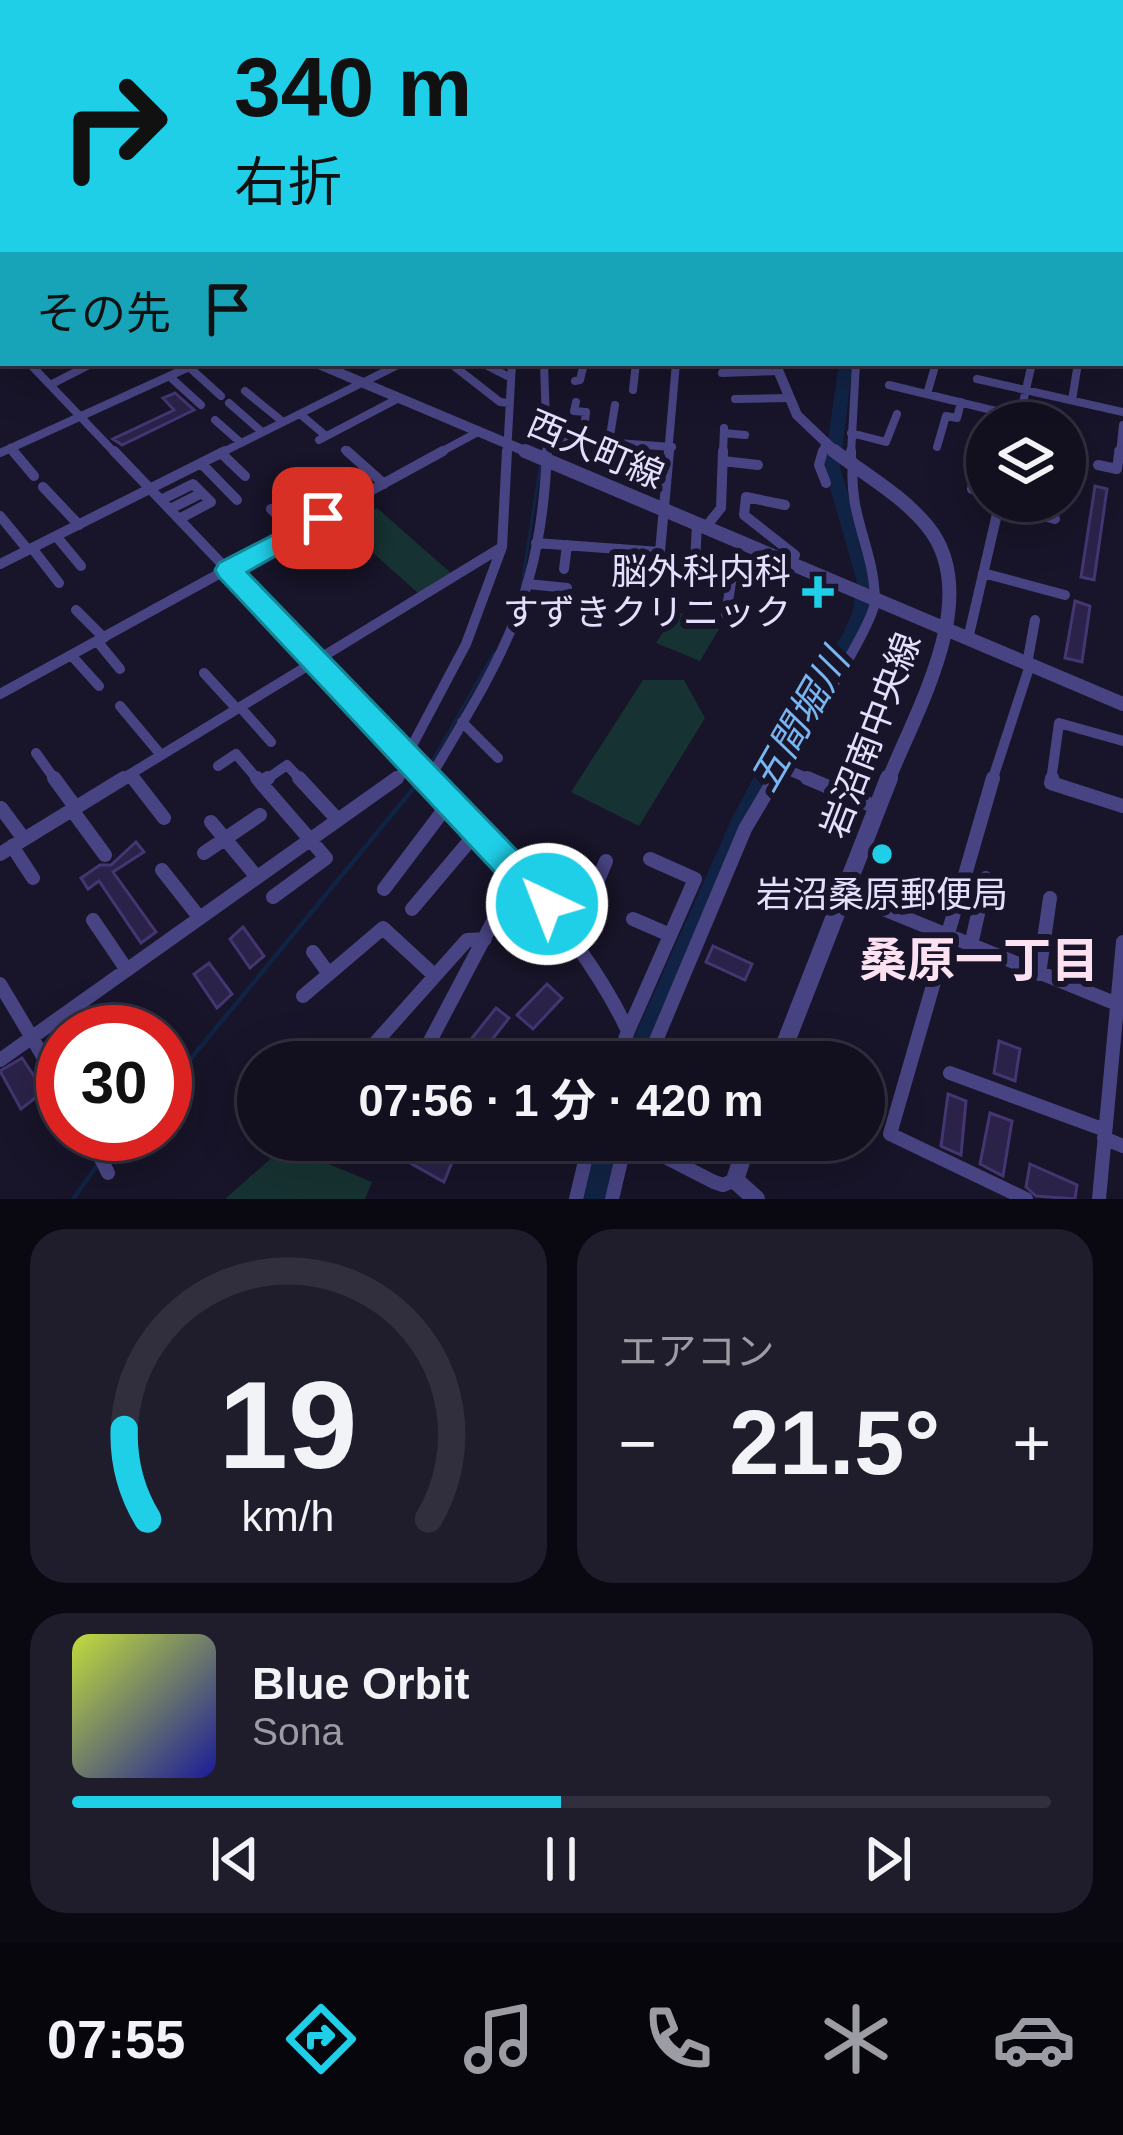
<!DOCTYPE html>
<html lang="ja">
<meta charset="utf-8">
<style>
body{margin:0;font-family:Arial,"Noto Sans JP",sans-serif;background:#1f1d2c;color:#f1f3f6;height:100vh;display:flex;flex-direction:column;font-size:45px;white-space:nowrap}
*{box-sizing:border-box;margin:0}
p{font-size:39px;color:#9c9ca4}
.icon{flex:none;width:66px;height:66px;fill:none;stroke:currentColor;stroke-width:2;stroke-linecap:round;stroke-linejoin:round}
.map{position:relative;height:1199px;overflow:hidden}
.side{display:flex;flex-direction:column;gap:30px;padding:30px;background:#0a0811;flex:1}
.side>*{flex:none}
.banner{position:absolute;left:0px;top:0px;width:1125px;height:366px;box-shadow:0 12px 48px #0002,0 0 0 3px #312f3d;background:#1fcee7;color:#111;overflow:hidden}
.buttons{position:absolute;left:966px;top:402px;display:grid;gap:24px}
.buttons a{display:grid;place-items:center;width:120px;height:120px;border-radius:50%;background:#120f1f;box-shadow:0 12px 48px #0002,0 0 0 3px #312f3d;font-size:60px}
.speed{position:absolute;left:36px;top:1005px;display:flex;gap:24px;font-size:60px;font-weight:700;text-align:center}
.speed>*{display:grid;place-content:center;width:156px;height:156px;border-radius:50%;background:#120f1f;box-shadow:0 12px 48px #0002,0 0 0 3px #312f3d;line-height:1}
.speed .limit{border:18px solid #d22;background:#fff;color:#111}
.pin{position:absolute;display:grid;place-items:center;width:102px;height:102px;color:#fff;margin:-51px;border-radius:24px;box-shadow:0 6px 18px #0006}
.me{position:absolute;width:132px;margin:-66px;rotate:317deg;stroke-linejoin:round;filter:drop-shadow(0 0 9px #0008)}
.turn{display:flex;align-items:center;gap:42px;height:252px;padding:0 36px;font-size:54px}
.turn .icon{width:156px;height:156px;stroke-width:2.5}
.turn b{display:block;font-size:84px;line-height:102px}
.then{display:flex;align-items:center;height:114px;padding:0 36px;background:#0003;gap:24px;font-size:45px}
.big{font-size:90px;font-weight:700;line-height:1.1}
.side .tile{flex:1;display:flex;flex-direction:column;justify-content:center;gap:18px;min-width:0;padding:0 42px;border-radius:36px;background:#1f1d2c}
.side .dial{align-items:center;gap:0}
.dial svg{height:312px;overflow:visible;fill:none;stroke:#312f3d;stroke-width:7;stroke-linecap:round;text-anchor:middle}
.dial text{fill:#f1f3f6;stroke:none}
.song{display:flex;align-items:center;gap:36px}
.cover{width:144px;height:144px;border-radius:18px;background:linear-gradient(135deg,hsl(70 70% 55%),hsl(240 70% 35%))}
.played{height:12px;border-radius:6px;background:linear-gradient(90deg,#1fcee7 50%,#312f3d 50%)}
.keys{display:flex;justify-content:space-around;direction:ltr}
.heat{display:flex;justify-content:space-between;align-items:center;font-size:66px;direction:ltr}
.side .tiles{flex:1;display:grid;gap:30px;grid-template-columns:1fr 1fr}
.tile:last-child{grid-column:span 2}
.trip{position:absolute;left:237px;top:1041px;width:648px;height:120px;border-radius:60px;background:#120f1f;box-shadow:0 12px 48px #0002,0 0 0 3px #312f3d;font-weight:700;line-height:120px;text-align:center}
.tabs{display:flex;height:192px;justify-content:space-around;align-items:center;background:#07060c;color:#9c9ca4}
.tabs .icon{width:84px;height:84px}
.tabs .current{color:#1fcee7}
.tabs b{font-size:54px;color:#f1f3f6}
.map>svg:first-child{display:block}
.green{fill:#173232}
.lines{fill:none;stroke-linecap:round;stroke-linejoin:round}
.stream-far1{stroke:#112344;stroke-width:3}
.stream{stroke:#112344;stroke-width:4.5}
.river{fill:#112344;fill-rule:evenodd}
.building{fill:#2a2248;stroke:#433671;stroke-width:3}
.minor-far3{stroke:#484483;stroke-width:6}
.minor-far2{stroke:#484483;stroke-width:8}
.minor-far1{stroke:#484483;stroke-width:10}
.minor{stroke:#484483;stroke-width:14}
.tertiary-far3{stroke:#484483;stroke-width:8}
.tertiary-far2{stroke:#484483;stroke-width:10}
.tertiary-far1{stroke:#484483;stroke-width:14}
.tertiary{stroke:#484483;stroke-width:18}
.trunk{fill:#da6cca;fill-rule:evenodd}
.rail-casing{stroke:#1fcee7;stroke-width:6}
.rail{stroke:#181429;stroke-width:3;stroke-dasharray:6;stroke-linecap:butt}
.route{fill:#1fcee7;stroke:#148696;stroke-width:3}
.poi-dot{fill:#1fcee7;stroke:#181429;stroke-width:4.5}
.labels{text-anchor:middle;stroke-width:12;stroke-linejoin:round;paint-order:stroke}
.street-label{font-size:36px;fill:#e3dffc;stroke:#181429}
.poi-label{font-size:36px;fill:#e3dffc;stroke:#181429;text-anchor:end}
.water-label{font-size:39px;font-style:italic;fill:#78b6f1;stroke:#181429}
.near-neighbourhood-label{font-size:48px;font-weight:bold;fill:#fce1f1;stroke:#181429}
</style>
<div class="map">
<svg width="1123" height="1199" viewBox="0 0 1123 1199">
<rect width="100%" height="100%" fill="#181429"/>
<!-- green -->
<path class="green" d="M 377,508 L 451,573 L 419,594 L 344,527 Z
M 676,611 L 719,629 L 700,661 L 656,643 Z
M 643,680 L 684,680 L 705,718 L 639,826 L 571,792 Z
M 285,1146 L 372,1182 L 365,1199 L 225,1199 Z"/>
<g class="lines">
<!-- stream-far1 -->
<path class="stream-far1" d="M 522,584 L 540,467
M 427,770 L 494,653"/>
<!-- stream -->
<path class="stream" d="M 165,1090 L 422,778
M 106,1155 L 125,1134
M 73,1199 L 96,1167"/>
<!-- river -->
<path class="river" d="M 448,0 L 458,0 L 460,3 L 450,3 Z
M 839,363 L 853,363 L 840,467 L 875,582 L 871,611 L 858,642 L 806,718 L 749,825 L 647,1062 L 623,1062 L 733,816 L 792,706 L 843,634 L 853,611 L 857,582 L 824,467 Z
M 596,1140 L 622,1140 L 608,1199 L 582,1199 Z"/>
</g>
<!-- building -->
<path class="building" d="M 175,393 L 194,410 L 122,445 L 113,439 L 174,410 L 163,398 Z
M 1095,486 L 1107,489 L 1094,580 L 1081,577 Z
M 1075,601 L 1090,606 L 1082,662 L 1065,658 Z
M 136,842 L 144,852 L 113,872 L 156,932 L 141,943 L 99,881 L 88,889 L 81,878 L 100,865 L 111,865 Z
M 243,927 L 264,956 L 250,968 L 230,939 Z
M 713,946 L 752,964 L 745,980 L 706,962 Z
M 209,963 L 232,994 L 217,1008 L 194,974 Z
M 547,984 L 562,998 L 533,1029 L 517,1015 Z
M 496,1008 L 509,1018 L 479,1056 L 465,1047 Z
M 999,1041 L 1020,1049 L 1015,1081 L 994,1073 Z
M 22,1058 L 44,1091 L 21,1109 L 0,1071 Z
M 948,1094 L 966,1101 L 961,1155 L 941,1146 Z
M 990,1113 L 1012,1121 L 1003,1176 L 980,1164 Z
M 422,1140 L 461,1140 L 444,1182 L 412,1164 Z
M 1030,1164 L 1077,1185 L 1075,1199 L 1036,1196 L 1026,1187 Z"/>
<g class="lines">
<!-- minor-far3 -->
<path class="minor-far3" d="M 1087,0 L 1107,3
M 141,2 L 146,3"/>
<!-- minor-far2 -->
<path class="minor-far2" d="M 29,363 L 116,454
M 450,363 L 500,402 L 510,403
M 482,363 L 511,378
M 544,363 L 547,454
M 189,367 L 221,396
M 722,373 L 778,371
M 169,376 L 201,405
M 977,379 L 1123,412
M 575,381 L 580,380 L 584,363
M 50,385 L 93,363
M 889,385 L 1045,423
M 633,390 L 636,363
M 245,391 L 283,422
M 927,394 L 936,363
M 735,399 L 787,398
M 1072,400 L 1078,363
M 576,402 L 574,411 L 586,412 L 583,440
M 229,403 L 262,432
M 300,414 L 326,436
M 215,420 L 241,443
M 1019,420 L 1032,363
M 1065,428 L 1075,431
M 724,433 L 745,435
M 851,433 L 886,442 L 897,414
M 548,438 L 672,447
M 319,440 L 399,398
M 609,442 L 615,405
M 937,447 L 946,416 L 957,418 L 961,402
M 10,448 L 15,454
M 345,450 L 350,454
M 0,453 L 198,363
M 219,454 L 402,363
M 437,454 L 478,432
M 507,454 L 512,363
M 668,454 L 676,363
M 723,454 L 724,428
M 822,454 L 826,442
M 851,454 L 856,363
M 981,454 L 986,433
M 1120,454 L 1123,425"/>
<!-- minor-far1 -->
<path class="minor-far1" d="M 13,451 L 34,476
M 114,451 L 429,781
M 347,451 L 384,484
M 823,451 L 819,465 L 826,483
M 1119,451 L 1123,455
M 221,453 L 245,476
M 723,461 L 758,465
M 851,461 L 851,451
M 201,463 L 237,500
M 1098,465 L 1117,469 L 1119,454
M 43,487 L 79,525
M 972,489 L 981,451
M 326,492 L 342,507
M 161,500 L 193,484 L 211,502 L 179,519
M 304,502 L 323,518
M 999,504 L 1055,519
M 785,505 L 746,497 L 744,515 L 795,555 L 790,564
M 170,509 L 202,493
M 271,509 L 297,533
M 0,516 L 28,550
M 697,524 L 695,563 L 733,570 L 726,614
M 705,528 L 721,508 L 723,451
M 56,536 L 81,566
M 536,543 L 660,552 L 669,451
M 32,548 L 59,583
M 0,564 L 225,451
M 564,569 L 567,545
M 617,569 L 620,549
M 983,573 L 1065,595
M 642,575 L 644,551
M 528,584 L 567,588
M 76,610 L 104,638
M 968,639 L 1000,501
M 97,641 L 120,669
M 71,655 L 99,686
M 1027,664 L 1035,620
M 204,673 L 237,709
M 0,694 L 443,451
M 120,706 L 161,755
M 240,707 L 271,742
M 462,722 L 498,758
M 36,753 L 56,781
M 406,757 L 466,644 L 502,547 L 507,451
M 760,758 L 814,781
M 218,766 L 236,754 L 259,781
M 130,774 L 135,781
M 119,781 L 502,547
M 264,781 L 287,765 L 302,781
M 392,781 L 415,765
M 428,781 C 501,658 541,600 547,451
M 773,781 C 791,752 876,624 875,600 C 874,548 848,516 853,462
M 992,781 L 1030,665
M 1051,781 L 1059,723 L 1123,741"/>
<!-- minor -->
<path class="minor" d="M 54,778 L 76,808
M 133,778 L 164,818
M 257,778 L 261,783
M 268,778 L 261,783 L 326,858 L 273,897
M 299,778 L 337,819
M 426,778 L 518,874 L 429,1043 L 470,1062
M 807,778 L 878,808
M 993,778 L 890,1134 L 1026,1199
M 1052,778 L 1051,783 L 1123,806
M 1,808 L 24,839
M 72,810 L 105,855
M 211,822 L 256,876
M 12,846 L 33,878
M 204,853 L 260,815
M 0,854 L 124,778
M 162,870 L 199,917
M 518,874 C 562,922 600,972 628,1031 L 617,1062
M 384,889 L 449,803
M 844,893 L 1117,1004
M 412,909 L 477,832
M 633,919 L 670,935
M 93,920 L 127,970
M 575,935 L 606,861
M 971,945 L 986,878
M 313,952 L 329,974 L 383,928 L 434,975
M 1039,974 L 1050,898
M 0,984 L 63,1090
M 303,996 L 329,974
M 628,1031 L 695,879 L 650,859
M 0,1060 L 397,778
M 360,1060 L 467,940 L 485,939
M 415,1062 L 429,1043
M 647,1062 L 745,829 L 775,778
M 950,1073 L 1105,1130
M 89,1134 L 108,1173
M 1104,1138 L 1123,1146
M 632,1140 L 714,1182 L 723,1185 L 735,1180
M 357,1144 L 360,1140
M 576,1199 L 590,1140
M 612,1199 L 626,1140
M 1099,1199 L 1123,942"/>
<!-- tertiary-far3 -->
<path class="tertiary-far3" d="M 392,0 L 399,3"/>
<!-- tertiary-far2 -->
<path class="tertiary-far2" d="M 316,363 L 532,454
M 775,363 L 797,415 L 838,454"/>
<!-- tertiary-far1 -->
<path class="tertiary-far1" d="M 525,451 L 1123,704
M 834,451 C 866,475 903,496 928,527 C 984,597 916,710 888,781"/>
<!-- tertiary -->
<path class="tertiary" d="M 778,1062 L 889,778
M 748,1140 L 735,1180 L 756,1199"/>
<!-- trunk -->
<path class="trunk" d="M 49,0 L 46,3 L 36,3 L 39,0 Z
M 3,46 L 3,54 L 0,55 L 0,47 Z"/>
<defs>
<path id="rail" d="M 208,0 L 231,3
M 552,0 L 557,3"/>
</defs>
<!-- rail casing -->
<use href="#rail" class="rail-casing"/>
<!-- rail -->
<use href="#rail" class="rail"/>
</g>
<!-- route -->
<path class="route" d="M 323,509 L 336,518 L 332,524 L 247,572 L 559,894 L 563,904 L 559,915 L 547,920 L 535,915 L 219,577 L 215,570 L 219,563 Z"/>
<!-- markers -->
<g class="poi-dot">
<path d="M812 574h12v12h12v12h-12v12h-12v-12h-12v-12h12z"/>
<circle cx="882" cy="854" r="12"/>
</g>
<g class="labels">
<!-- street labels -->
<g class="street-label">
<text transform="translate(596 449) rotate(23)" y="13">西大町線</text>
<text transform="translate(870 735) rotate(-69)" y="13">岩沼南中央線</text>
</g>
<!-- poi labels -->
<g class="poi-label">
<text x="791" y="584">脳外科内科<tspan x="791" dy="41">すずきクリニック</tspan></text>
<text x="882" y="907" text-anchor="middle">岩沼桑原郵便局</text>
</g>
<!-- water labels -->
<g class="water-label">
<text transform="translate(799 720) rotate(-60)" y="14">五間堀川</text>
</g>
<!-- near-neighbourhood labels -->
<g class="near-neighbourhood-label">
<text x="979" y="977">桑原一丁目</text>
</g>
</g>
</svg>
<div class="buttons">
<a><svg class="icon" aria-label="layers" viewBox="0 0 24 24"><path d="M12 4l9 5-9 5-9-5zM3 14l9 5 9-5"/></svg></a>
</div>
<div class="speed"><div class="limit">30</div></div>
<div class="pin" style="left:323px;top:518px;background:#d93025"><svg class="icon" aria-label="arrive" viewBox="0 0 24 24"><path d="M6 21V4h12l-3 4 3 4H6"/></svg></div>
<svg class="me" style="left:547px;top:904px" viewBox="-20 -20 40 40"><circle r="17" fill="#1fcee7" stroke="#fff" stroke-width="3"/><path d="M0-11L8 9 0 5-8 9z" fill="#fff"/></svg>
<div class="trip">07:56 · 1 分 · 420 m</div>
<div class="banner">
<div class="turn"><svg class="icon" aria-label="right" viewBox="0 0 24 24"><path d="M7 20v-9h11M14 6l5 5-5 5"/></svg><div><b>340 m</b>右折</div></div>
<div class="then">その先<svg class="icon" aria-label="arrive" viewBox="0 0 24 24"><path d="M6 21V4h12l-3 4 3 4H6"/></svg></div>
</div>
</div>
<section class="side">
<div class="tiles">
<div class="tile dial"><svg viewBox="0 0 100 80">
<path d="M14 69A42 42 0 1 1 86 69"/>
<path d="M14 69A42 42 0 0 1 8 46" stroke="#1fcee7"/>
<text x="50" y="56" font-size="32" font-weight="700">19</text>
<text x="50" y="72" font-size="11">km/h</text>
</svg></div>
<div class="tile"><p>エアコン</p>
<div class="heat"><a>−</a><b class="big">21.5°</b><a>+</a></div>
</div>
<div class="tile">
<div class="song"><i class="cover"></i><div><b>Blue Orbit</b><p>Sona</p></div></div>
<div class="played"></div>
<div class="keys"><svg class="icon" aria-label="previous" viewBox="0 0 24 24"><path d="M18 5L8 12l10 7zM5 5v14"/></svg><svg class="icon" aria-label="pause" viewBox="0 0 24 24"><path d="M8 5v14M16 5v14"/></svg><svg class="icon" aria-label="next" viewBox="0 0 24 24"><path d="M6 5l10 7-10 7zM19 5v14"/></svg></div>
</div>
</div>
</section>
<nav class="tabs">
<b>07:55</b>
<svg class="icon current" aria-label="directions" viewBox="0 0 24 24"><path d="M12 3l9 9-9 9-9-9zM9 14v-3h6M13 9l2 2-2 2"/></svg>
<svg class="icon" aria-label="music" viewBox="0 0 24 24"><path d="M9 18V5l10-2v13"/><circle cx="6" cy="18" r="3"/><circle cx="16" cy="16" r="3"/></svg>
<svg class="icon" aria-label="phone" viewBox="0 0 24 24"><path d="M5 4h4l2 5-3 2q2 4 5 5l2-3 5 2v4C11 20 4 13 5 4z"/></svg>
<svg class="icon" aria-label="climate" viewBox="0 0 24 24"><path d="M12 3v18M4 7l16 10M4 17L20 7"/></svg>
<svg class="icon" aria-label="car" viewBox="0 0 24 24"><path d="M5 17H2v-5l4-1 3-4h7l3 4 3 1v5h-3M9 17h6M6 11h13"/><circle cx="7" cy="17" r="2"/><circle cx="17" cy="17" r="2"/></svg>
</nav>
